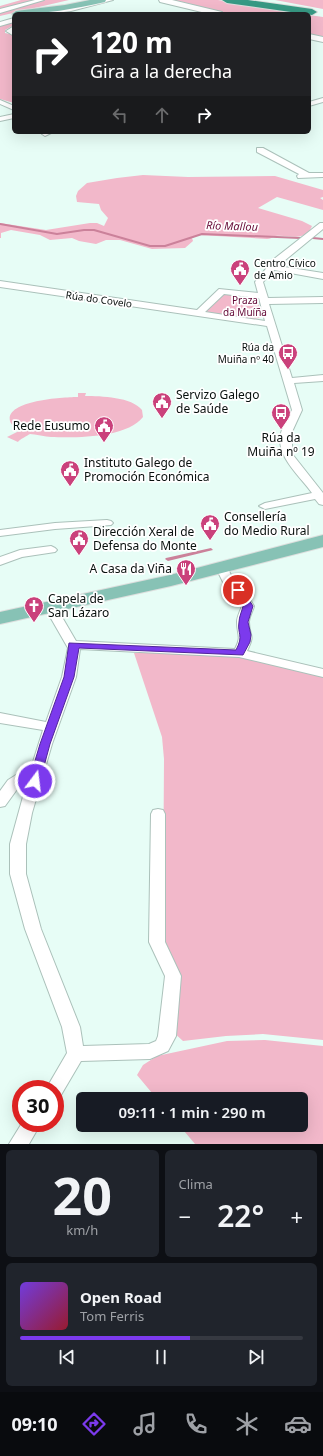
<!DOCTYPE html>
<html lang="es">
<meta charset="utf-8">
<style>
body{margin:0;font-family:"Noto Sans",sans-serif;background:#20242c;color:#f1f3f6;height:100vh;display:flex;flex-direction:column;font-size:15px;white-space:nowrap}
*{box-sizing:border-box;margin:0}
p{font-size:13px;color:#9ea1a6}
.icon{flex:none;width:22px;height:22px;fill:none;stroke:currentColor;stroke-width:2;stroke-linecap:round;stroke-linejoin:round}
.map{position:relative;height:1144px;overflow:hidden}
.side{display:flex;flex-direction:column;gap:6px;padding:6px;background:#0d0f14;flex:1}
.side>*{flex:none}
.hud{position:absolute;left:12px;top:12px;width:299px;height:122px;border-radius:6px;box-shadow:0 4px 16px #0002;background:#202124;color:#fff;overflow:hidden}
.speed{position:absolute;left:12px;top:1080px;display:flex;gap:8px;font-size:20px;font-weight:700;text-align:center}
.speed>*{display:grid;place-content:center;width:52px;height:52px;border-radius:50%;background:#171b24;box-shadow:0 4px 16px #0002;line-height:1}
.speed .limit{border:6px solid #d22;background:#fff;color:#111}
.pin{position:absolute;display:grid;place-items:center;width:34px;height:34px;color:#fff;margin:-17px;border:2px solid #fff;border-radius:50%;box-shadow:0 1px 4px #0007}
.me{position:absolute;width:44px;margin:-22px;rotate:15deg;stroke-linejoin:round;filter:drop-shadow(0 0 3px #0008)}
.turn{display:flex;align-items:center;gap:14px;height:84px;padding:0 12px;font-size:18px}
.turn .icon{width:52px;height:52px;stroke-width:2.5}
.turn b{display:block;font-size:28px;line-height:34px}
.lanes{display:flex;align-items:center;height:38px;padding:0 12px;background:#0003;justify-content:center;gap:20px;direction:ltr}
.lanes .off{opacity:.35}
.big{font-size:30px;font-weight:600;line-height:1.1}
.side .widget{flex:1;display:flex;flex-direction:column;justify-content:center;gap:6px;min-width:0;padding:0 14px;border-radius:6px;background:#20242c}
.side .dial{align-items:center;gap:0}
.dial b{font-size:52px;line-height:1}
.song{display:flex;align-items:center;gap:12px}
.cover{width:48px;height:48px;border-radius:6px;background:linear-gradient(135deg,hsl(260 70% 55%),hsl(350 70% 35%))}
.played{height:4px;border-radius:2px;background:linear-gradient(90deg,#7c3aed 60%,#363941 60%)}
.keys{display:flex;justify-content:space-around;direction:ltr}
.heat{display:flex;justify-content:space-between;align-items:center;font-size:22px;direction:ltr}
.side .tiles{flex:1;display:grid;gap:6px;grid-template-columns:1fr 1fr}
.widget:last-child{grid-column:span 2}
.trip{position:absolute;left:76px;top:1092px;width:232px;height:40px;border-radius:6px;background:#171b24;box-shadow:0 4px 16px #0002;font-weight:600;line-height:40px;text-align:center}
.menu{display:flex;height:64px;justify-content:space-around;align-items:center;background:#090b0e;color:#9ea1a6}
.menu .icon{width:28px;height:28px}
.menu .selected{color:#7c3aed}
.menu b{font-size:18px;color:#f1f3f6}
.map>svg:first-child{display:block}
.green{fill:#f2b8ca}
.water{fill:#cb819a}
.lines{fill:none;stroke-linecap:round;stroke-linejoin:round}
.stream{stroke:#cb819a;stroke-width:2}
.street-casing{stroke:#abc1ba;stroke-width:2}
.secondary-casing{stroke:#abc1ba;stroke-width:2}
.primary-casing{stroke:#dddedd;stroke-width:2}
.highway-casing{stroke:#dddedd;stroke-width:2}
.street{fill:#fff;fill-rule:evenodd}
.secondary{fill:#fff;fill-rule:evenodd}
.primary{fill:#87c2b5;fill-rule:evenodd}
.highway{fill:#379984;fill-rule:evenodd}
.route{fill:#7c3aed;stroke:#51269a}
.labels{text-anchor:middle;stroke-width:3.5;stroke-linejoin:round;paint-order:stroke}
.far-poi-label{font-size:10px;fill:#09100e;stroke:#fff;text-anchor:start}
.far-street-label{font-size:10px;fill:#09100e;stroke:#fff}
.far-park-label{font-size:10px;fill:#620634;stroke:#fff}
.far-water-label{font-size:11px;font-style:italic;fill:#680d39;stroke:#fff}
.poi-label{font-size:12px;fill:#09100e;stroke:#fff;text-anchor:start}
</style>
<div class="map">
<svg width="323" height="1144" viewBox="0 0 323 1144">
<rect width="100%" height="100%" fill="#e7fdf6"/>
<!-- green -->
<path class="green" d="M 21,0 L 69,0 L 0,16 L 0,6 Z
M 174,0 L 218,0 L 301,14 L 231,14 Z
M 275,0 L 323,0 L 323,9 Z
M 309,15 L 323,17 L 323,37 L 309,34 Z
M 14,21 L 14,25 L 5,30 L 5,33 L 14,35 L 14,103 L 0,99 L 0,25 Z
M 143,175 L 188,177 L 275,176 L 323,190 L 323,197 L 320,198 L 323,200 L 323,210 L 277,197 L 258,208 L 302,221 L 312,226 C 305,243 289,234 275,236 C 273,237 270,239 267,239 L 199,235 L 192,238 L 193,241 L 185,248 L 152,249 L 120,240 L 106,240 L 96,244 L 79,241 L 72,238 L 50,240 L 40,235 L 11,230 L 1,233 L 1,238 L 0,238 L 0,223 L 46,230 L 90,223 L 97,223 L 104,226 L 108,218 L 101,210 L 99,204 L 77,202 L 76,196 L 78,191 L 87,183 L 117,178 Z
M 222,293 L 256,296 L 262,315 L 260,318 L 253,319 L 206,312 L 206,309 Z
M 78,393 L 86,393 L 85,396 C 101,396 132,397 142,410 L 143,417 C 127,438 75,438 51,437 C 46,437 35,434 30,434 C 28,435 19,440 18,442 L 7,437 L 19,431 C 16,428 11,425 10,421 C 5,400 66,397 78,397 Z
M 134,653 L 206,653 L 241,657 L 323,675 L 323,1040 L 263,1034 L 226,1036 L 183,1041 L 172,1031 L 161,937 L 163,913 L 164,759 L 162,737 Z
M 265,1040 L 323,1046 L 323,1144 L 195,1144 L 179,1125 L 301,1125 L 301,1099 L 157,1099 L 137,1075 L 143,1065 L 157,1056 L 227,1041 Z"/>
<!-- water -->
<path class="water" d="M 211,548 L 213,550 L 168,561 L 165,559 L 166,558 Z"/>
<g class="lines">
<!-- stream -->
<path class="stream" d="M 0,224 L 57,234 L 84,230 L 94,230 L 150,246 L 165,246 L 202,234 L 300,238
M 313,238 L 323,239"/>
<defs>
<path id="street" d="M 35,0 L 44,0 L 0,13 L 0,9 Z
M 103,0 L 113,0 L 71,11 L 48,14 L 33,14 Z
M 14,18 L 14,22 L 0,26 L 0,22 Z
M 14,26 L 14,36 L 6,31 Z
M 323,98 L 323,102 L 309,106 L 309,102 Z
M 0,100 L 14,106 L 14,110 L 0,104 Z
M 14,114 L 14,118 L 0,121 L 0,117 Z
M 53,132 L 45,136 L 42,134 L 44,132 Z
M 257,148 L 263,148 L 309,173 L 323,173 L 323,177 L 298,178 L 297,176 L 299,174 L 257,152 Z
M 320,223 L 323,223 L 323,229 L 278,266 L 323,273 L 323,279 L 274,270 L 263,282 L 268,298 L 323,297 L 323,303 L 269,304 L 292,378 L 323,375 L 323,381 L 294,383 L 302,410 L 291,434 L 293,455 L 323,493 L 323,505 L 319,504 L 315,499 L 265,509 L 259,506 L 265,503 L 312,493 C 300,476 275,456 281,433 C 283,425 288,417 292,410 L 267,326 L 0,287 L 0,281 L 197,310 L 219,289 L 258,293 L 255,282 L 274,259 ZM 224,294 L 259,298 L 265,321 L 205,312 Z
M 107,520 L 111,521 L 113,523 L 111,525 L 55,529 L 0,536 L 0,530 L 55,523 Z
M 51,546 L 55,548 L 57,550 L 55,552 L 22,557 L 0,565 L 0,557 L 20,550 Z
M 224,568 L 228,569 L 234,581 L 242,587 L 254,606 C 253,611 249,617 249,622 C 249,637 256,633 247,651 L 323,669 L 323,677 L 239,657 L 80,649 L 76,677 L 52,744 L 32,813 L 26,844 L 26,874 L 41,929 L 80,1027 L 83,1046 L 149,1044 L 156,1041 L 158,1036 L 165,976 L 149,942 L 151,814 L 153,810 L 158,809 L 163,810 L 165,814 L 165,942 L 181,976 L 176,1036 L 168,1051 L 150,1059 L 81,1061 L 61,1095 L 55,1097 L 55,1089 L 46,1089 L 67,1053 L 62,1027 L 25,929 L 10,874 L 10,844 L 27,782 L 18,788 L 5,806 L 0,807 L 0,791 L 8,780 L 32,765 L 43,730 L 0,723 L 0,713 L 46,722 L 62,677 L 68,648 L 45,608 L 47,605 L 55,605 L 76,641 L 235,649 C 242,636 237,635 237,622 C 237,617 240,611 242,606 L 233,592 L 225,586 L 218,572 L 220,569 Z
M 22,1123 L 41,1123 L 29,1144 L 9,1144 Z"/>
<path id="secondary" d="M 159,0 L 172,0 L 222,12 L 223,14 L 210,14 L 160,2 Z
M 309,34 L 323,37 L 323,42 L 309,39 Z"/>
<path id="primary" d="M 90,0 L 106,0 L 105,2 C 75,9 45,14 14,14 L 14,16 L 12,14 L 16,11 L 65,5 Z
M 323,535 L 323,547 L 171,586 L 0,624 L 0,612 L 170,575 Z"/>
<path id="highway" d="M 222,0 L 248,0 L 312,9 L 317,12 L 312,15 L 227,3 Z"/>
</defs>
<!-- street casing -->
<use href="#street" class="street-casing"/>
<!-- secondary casing -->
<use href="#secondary" class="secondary-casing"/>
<!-- primary casing -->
<use href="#primary" class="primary-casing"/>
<!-- highway casing -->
<use href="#highway" class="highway-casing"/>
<!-- street -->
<use href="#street" class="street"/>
<!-- secondary -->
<use href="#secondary" class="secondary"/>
<!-- primary -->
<use href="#primary" class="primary"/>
<!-- highway -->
<use href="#highway" class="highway"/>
</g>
<!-- route -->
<path class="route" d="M 235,588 L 241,588 L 253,606 L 248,622 L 251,635 L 250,642 L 243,655 L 79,648 L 74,677 L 50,744 L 40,781 L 39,784 L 31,784 L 29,781 L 40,744 L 64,677 L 69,643 L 236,650 C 244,635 237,634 239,622 C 239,617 242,611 243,606 L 233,590 Z"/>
<!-- icons -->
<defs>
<symbol id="civic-pin" viewBox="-11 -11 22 30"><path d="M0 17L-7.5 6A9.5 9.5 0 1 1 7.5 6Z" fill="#ca417b" stroke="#fff"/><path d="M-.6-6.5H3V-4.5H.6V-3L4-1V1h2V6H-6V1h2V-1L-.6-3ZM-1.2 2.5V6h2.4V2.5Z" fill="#fff"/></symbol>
<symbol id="bus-pin" viewBox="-11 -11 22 30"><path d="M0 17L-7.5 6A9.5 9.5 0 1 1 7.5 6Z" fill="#ca417b" stroke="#fff"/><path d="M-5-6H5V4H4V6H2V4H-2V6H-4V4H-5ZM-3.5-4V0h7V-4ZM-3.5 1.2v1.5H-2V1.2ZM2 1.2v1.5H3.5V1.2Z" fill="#fff"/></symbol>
<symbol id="restaurant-pin" viewBox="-11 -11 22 30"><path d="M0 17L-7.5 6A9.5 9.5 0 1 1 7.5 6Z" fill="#ca417b" stroke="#fff"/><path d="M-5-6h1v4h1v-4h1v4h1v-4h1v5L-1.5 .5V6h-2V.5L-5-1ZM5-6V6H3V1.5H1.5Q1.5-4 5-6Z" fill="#fff"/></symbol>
<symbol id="church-pin" viewBox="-11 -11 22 30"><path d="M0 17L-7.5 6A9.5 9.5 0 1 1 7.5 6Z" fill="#ca417b" stroke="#fff"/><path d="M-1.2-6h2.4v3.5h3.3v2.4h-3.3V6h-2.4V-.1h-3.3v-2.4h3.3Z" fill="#fff"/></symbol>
</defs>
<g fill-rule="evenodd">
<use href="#civic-pin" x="229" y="258" width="22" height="30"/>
<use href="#bus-pin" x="277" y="342" width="22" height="30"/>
<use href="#civic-pin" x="151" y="391" width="22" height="30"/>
<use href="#bus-pin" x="270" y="402" width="22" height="30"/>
<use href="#civic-pin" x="93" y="415" width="22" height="30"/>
<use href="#civic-pin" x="59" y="459" width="22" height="30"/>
<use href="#civic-pin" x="199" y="513" width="22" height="30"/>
<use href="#civic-pin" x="68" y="528" width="22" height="30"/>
<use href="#restaurant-pin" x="175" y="558" width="22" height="30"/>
<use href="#church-pin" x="23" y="595" width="22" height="30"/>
</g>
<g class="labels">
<!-- far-poi labels -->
<g class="far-poi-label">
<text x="254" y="267">Centro Cívico<tspan x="254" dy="12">de Amio</tspan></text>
<text x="274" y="351" text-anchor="end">Rúa da<tspan x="274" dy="12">Muiña nº 40</tspan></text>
</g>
<!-- far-street labels -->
<g class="far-street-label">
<text transform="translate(99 299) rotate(8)" y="4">Rúa do Covelo</text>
</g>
<!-- far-park labels -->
<g class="far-park-label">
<text x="245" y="304">Praza<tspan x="245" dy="12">da Muíña</tspan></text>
</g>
<!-- far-water labels -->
<g class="far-water-label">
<text transform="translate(232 226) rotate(2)" y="4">Río Mallou</text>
</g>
<!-- poi labels -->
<g class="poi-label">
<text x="176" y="399">Servizo Galego<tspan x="176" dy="14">de Saúde</tspan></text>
<text x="90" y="430" text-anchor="end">Rede Eusumo</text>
<text x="281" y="442" text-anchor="middle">Rúa da<tspan x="281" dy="14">Muiña nº 19</tspan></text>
<text x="84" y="467">Instituto Galego de<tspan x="84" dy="14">Promoción Económica</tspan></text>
<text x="224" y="521">Consellería<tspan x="224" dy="14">do Medio Rural</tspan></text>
<text x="93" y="536">Dirección Xeral de<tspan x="93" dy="14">Defensa do Monte</tspan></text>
<text x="172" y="573" text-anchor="end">A Casa da Viña</text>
<text x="48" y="603">Capela de<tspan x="48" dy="14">San Lázaro</tspan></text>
</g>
</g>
</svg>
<div class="speed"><div class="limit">30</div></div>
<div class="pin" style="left:238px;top:590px;background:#d93025"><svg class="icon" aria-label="arrive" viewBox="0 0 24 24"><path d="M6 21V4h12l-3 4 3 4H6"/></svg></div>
<svg class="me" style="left:35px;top:781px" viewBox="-20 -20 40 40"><circle r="17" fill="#7c3aed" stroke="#fff" stroke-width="3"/><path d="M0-11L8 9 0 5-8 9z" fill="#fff"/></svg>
<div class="trip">09:11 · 1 min · 290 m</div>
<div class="hud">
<div class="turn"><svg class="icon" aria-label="right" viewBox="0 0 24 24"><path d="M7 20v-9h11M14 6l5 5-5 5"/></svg><div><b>120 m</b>Gira a la derecha</div></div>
<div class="lanes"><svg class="icon off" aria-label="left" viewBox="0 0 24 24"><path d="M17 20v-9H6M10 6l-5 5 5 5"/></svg><svg class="icon off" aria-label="ahead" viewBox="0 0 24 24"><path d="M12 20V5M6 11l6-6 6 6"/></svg><svg class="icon" aria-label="right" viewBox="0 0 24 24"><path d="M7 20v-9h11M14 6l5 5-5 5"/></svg></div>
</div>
</div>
<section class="side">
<div class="tiles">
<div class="widget dial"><b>20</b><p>km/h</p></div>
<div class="widget"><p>Clima</p>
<div class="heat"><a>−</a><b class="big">22°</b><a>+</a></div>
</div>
<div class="widget">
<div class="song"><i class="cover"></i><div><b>Open Road</b><p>Tom Ferris</p></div></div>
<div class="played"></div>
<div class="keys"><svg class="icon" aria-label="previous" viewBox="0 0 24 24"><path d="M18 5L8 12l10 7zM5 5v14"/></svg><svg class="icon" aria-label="pause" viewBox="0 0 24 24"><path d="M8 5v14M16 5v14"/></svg><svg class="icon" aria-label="next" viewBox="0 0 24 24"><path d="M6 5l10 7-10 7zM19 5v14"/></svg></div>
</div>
</div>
</section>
<nav class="menu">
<b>09:10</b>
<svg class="icon selected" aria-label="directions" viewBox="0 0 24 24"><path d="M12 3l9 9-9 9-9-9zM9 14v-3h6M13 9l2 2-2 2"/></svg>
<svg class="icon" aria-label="music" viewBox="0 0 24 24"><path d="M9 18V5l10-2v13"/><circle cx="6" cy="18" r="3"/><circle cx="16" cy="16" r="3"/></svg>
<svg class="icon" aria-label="phone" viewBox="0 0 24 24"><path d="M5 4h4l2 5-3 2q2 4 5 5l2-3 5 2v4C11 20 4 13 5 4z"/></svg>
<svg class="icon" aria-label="climate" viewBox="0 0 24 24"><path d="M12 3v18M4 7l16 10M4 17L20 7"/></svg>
<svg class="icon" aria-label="car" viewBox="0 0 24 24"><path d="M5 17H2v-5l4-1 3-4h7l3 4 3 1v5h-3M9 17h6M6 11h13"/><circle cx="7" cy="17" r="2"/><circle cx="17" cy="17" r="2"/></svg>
</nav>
